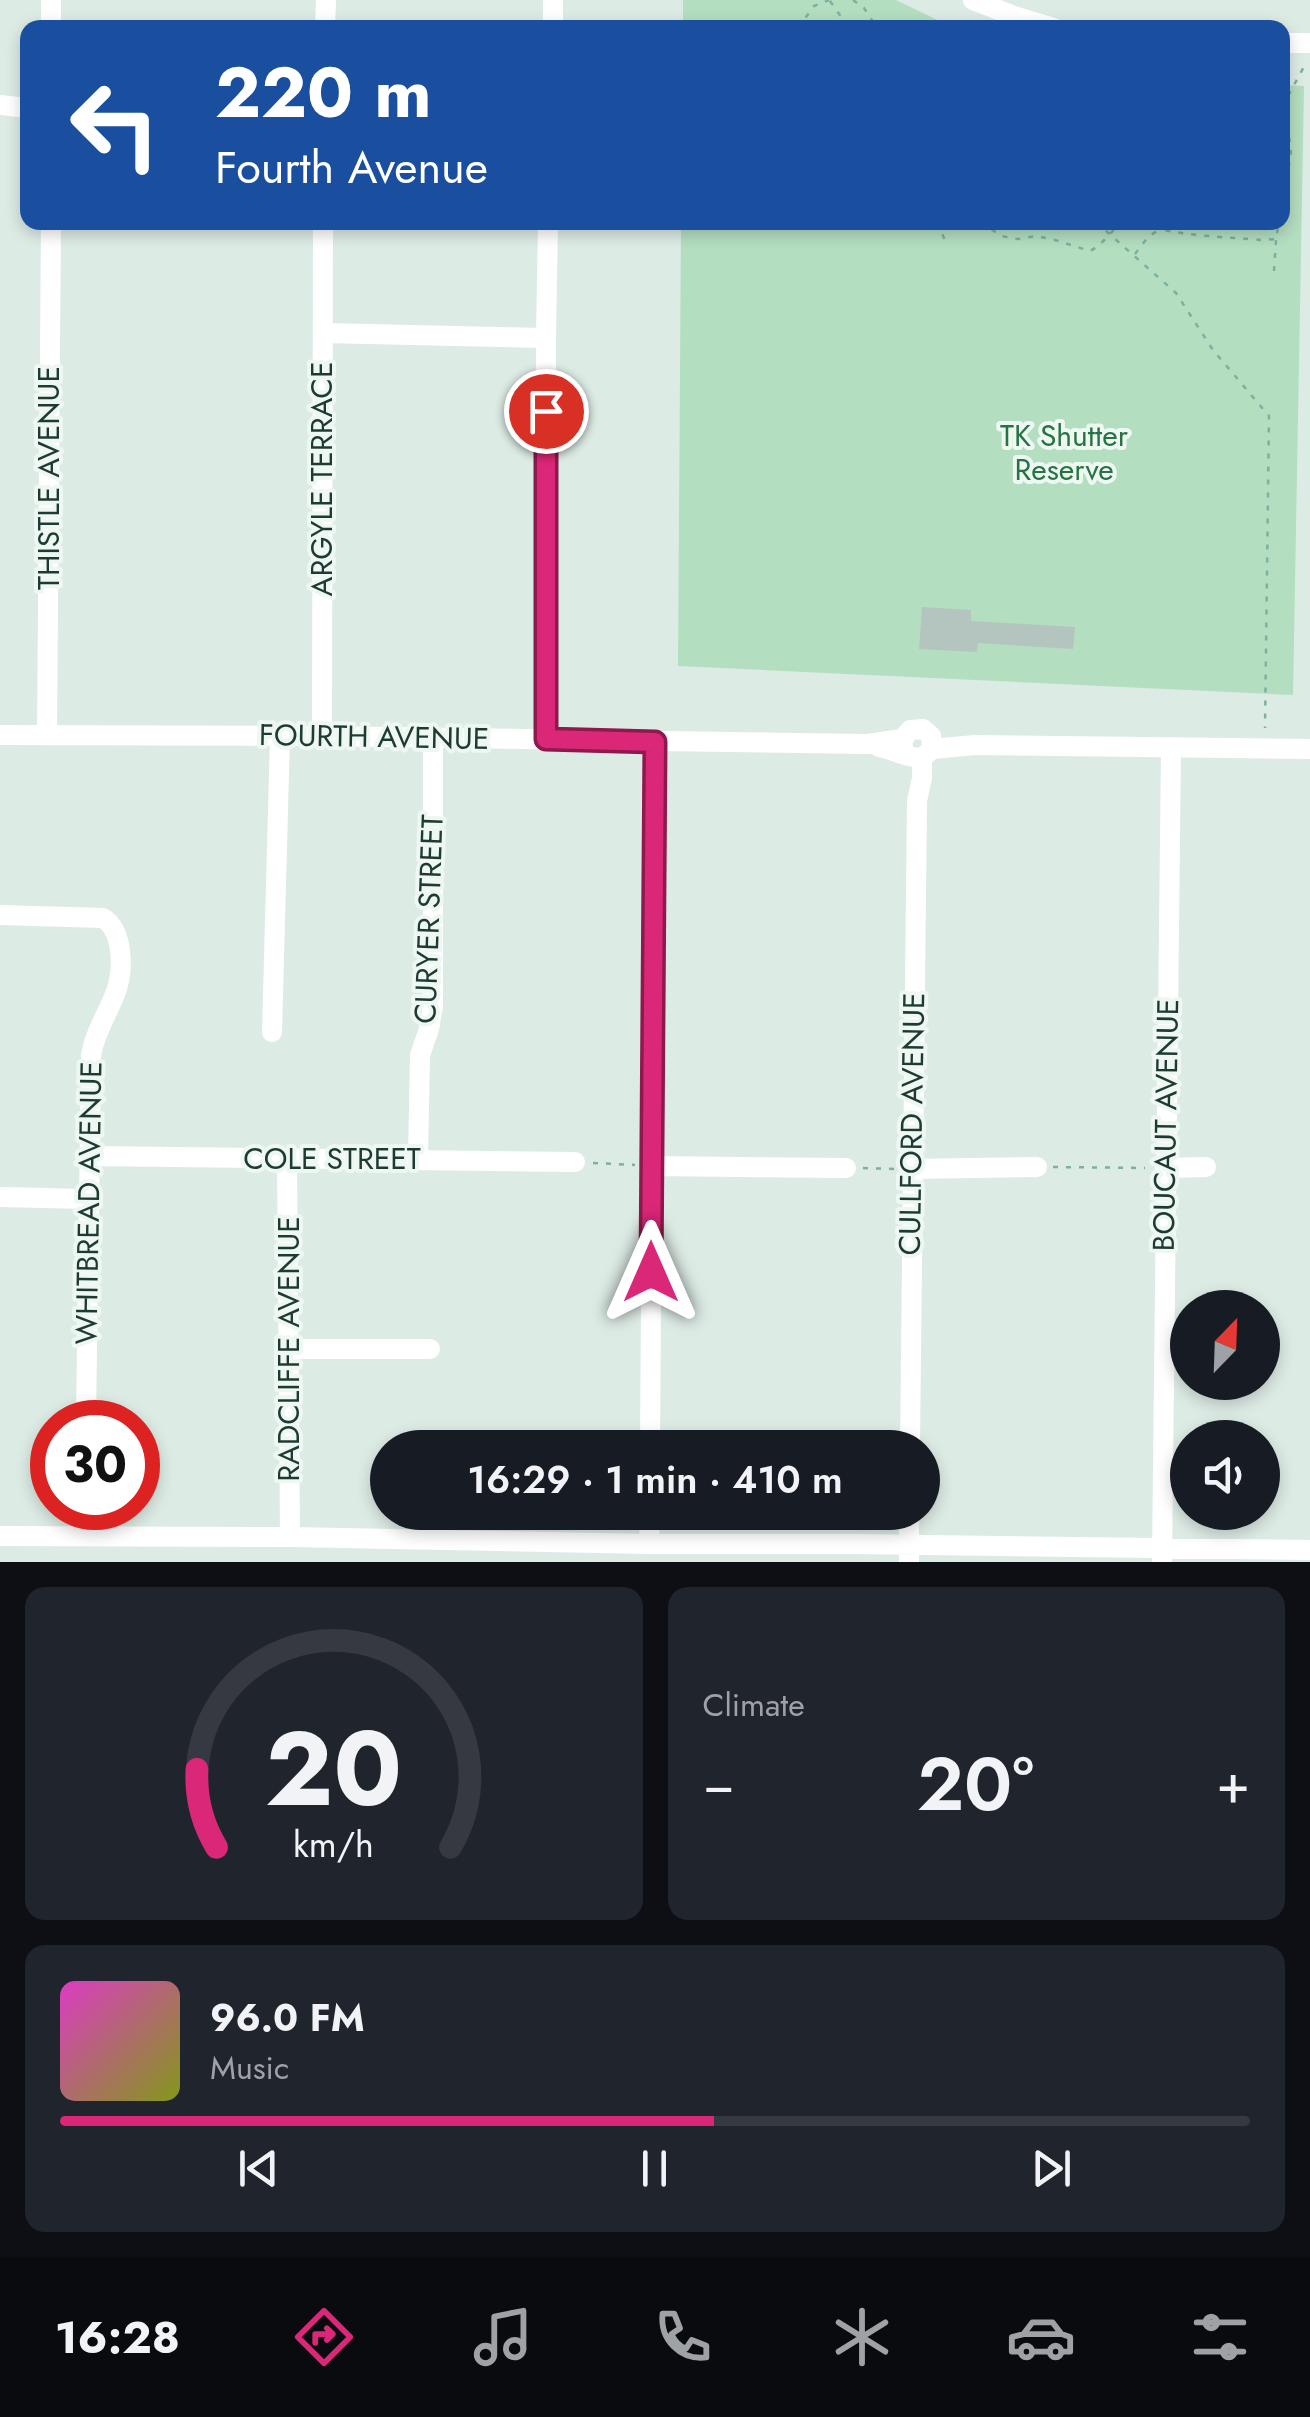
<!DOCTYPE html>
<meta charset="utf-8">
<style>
body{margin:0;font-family:Jost,sans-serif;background:#20242c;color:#f1f3f6;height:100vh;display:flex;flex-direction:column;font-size:38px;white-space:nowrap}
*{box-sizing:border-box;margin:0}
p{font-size:32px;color:#9ea1a6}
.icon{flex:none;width:55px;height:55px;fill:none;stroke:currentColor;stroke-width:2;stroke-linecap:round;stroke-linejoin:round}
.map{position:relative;height:1562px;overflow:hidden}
.details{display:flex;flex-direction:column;gap:25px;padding:25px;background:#0d0f14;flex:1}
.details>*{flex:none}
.top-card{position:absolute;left:20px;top:20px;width:1270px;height:210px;border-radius:20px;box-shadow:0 5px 15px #0003;background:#1a4fa0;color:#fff;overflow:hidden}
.needle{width:65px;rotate:23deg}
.fabs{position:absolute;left:1170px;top:1290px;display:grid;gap:20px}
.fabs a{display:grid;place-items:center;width:110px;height:110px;border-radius:50%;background:#171b24;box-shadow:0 5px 15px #0003;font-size:50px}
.speed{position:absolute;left:30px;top:1400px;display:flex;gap:20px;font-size:50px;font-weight:700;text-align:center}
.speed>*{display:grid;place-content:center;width:130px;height:130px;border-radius:50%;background:#171b24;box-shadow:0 5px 15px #0003;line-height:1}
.speed .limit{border:15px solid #d22;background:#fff;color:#111}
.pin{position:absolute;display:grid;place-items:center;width:85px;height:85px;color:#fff;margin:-42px;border:5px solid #fff;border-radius:50%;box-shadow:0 2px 10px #0007}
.me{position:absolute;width:110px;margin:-55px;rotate:0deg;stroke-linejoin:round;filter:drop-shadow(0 0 8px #0008)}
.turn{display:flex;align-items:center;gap:35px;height:210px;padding:0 30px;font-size:45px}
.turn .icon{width:130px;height:130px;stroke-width:2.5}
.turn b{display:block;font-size:70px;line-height:85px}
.big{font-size:75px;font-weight:600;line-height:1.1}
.details .widget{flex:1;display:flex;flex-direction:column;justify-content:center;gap:15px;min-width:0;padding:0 35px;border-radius:20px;background:#20242c}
.details .dial{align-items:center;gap:0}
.dial svg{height:260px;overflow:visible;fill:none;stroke:#363941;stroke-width:7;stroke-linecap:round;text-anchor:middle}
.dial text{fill:#f1f3f6;stroke:none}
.song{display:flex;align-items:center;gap:30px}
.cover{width:120px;height:120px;border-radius:15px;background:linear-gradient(135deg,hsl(310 70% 55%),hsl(70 70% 35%))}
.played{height:10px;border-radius:5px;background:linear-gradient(90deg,#db2777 55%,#363941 55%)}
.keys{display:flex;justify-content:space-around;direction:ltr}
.heat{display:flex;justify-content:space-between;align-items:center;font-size:55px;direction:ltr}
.details .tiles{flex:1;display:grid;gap:25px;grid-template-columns:1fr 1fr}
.widget:last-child{grid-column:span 2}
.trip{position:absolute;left:370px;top:1430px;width:570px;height:100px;border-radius:50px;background:#171b24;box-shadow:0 5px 15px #0003;font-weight:600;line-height:100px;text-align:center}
.tab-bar{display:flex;height:160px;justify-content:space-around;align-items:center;background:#090b0e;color:#9ea1a6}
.tab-bar .icon{width:70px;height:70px}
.tab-bar .on{color:#db2777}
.tab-bar b{font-size:45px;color:#f1f3f6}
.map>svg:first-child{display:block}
.green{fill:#b4dec0}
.building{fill:#b3c5be}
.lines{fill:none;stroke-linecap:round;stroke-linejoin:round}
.path{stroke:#7bb1a0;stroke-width:2.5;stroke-dasharray:5 8;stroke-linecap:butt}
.minor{stroke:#fff;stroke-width:20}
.route-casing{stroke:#8e194d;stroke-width:25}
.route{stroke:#db2777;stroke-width:18}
.labels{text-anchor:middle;stroke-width:8;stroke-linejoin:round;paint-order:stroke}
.park-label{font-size:30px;fill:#267444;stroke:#eef7f2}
.street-label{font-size:30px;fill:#1e3b33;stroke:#eef7f2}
</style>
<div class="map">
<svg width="1310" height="1562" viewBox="0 0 1310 1562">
<rect width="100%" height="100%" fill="#ddebe5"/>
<!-- green -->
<path class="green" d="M 683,0 L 896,0 L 952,27 L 683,27 Z
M 1283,85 L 1304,86 L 1293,695 L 678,666 L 681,223 L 1282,222 Z"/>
<!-- building -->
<path class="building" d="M 922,607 L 971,610 L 971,621 L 1075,627 L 1073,649 L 978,643 L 977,652 L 919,649 Z"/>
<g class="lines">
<!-- path -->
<path class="path" d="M 853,0 L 864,8 L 877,28
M 830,1 L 849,28
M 798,28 L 814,6 L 829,0
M 1282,107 L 1306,63
M 1282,126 C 1297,143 1290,166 1282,186
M 938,222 L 945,241
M 981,222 L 1001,236 L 1018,239 L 1036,236 L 1055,240 L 1090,251 C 1104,244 1110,231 1123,222
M 1096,222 L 1176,293 L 1213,350 L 1269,416 L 1265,728
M 1141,222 C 1166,236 1230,237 1261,240 L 1276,239 L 1279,222
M 740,224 L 740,222
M 1135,254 L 1148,237 L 1170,222
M 1274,271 L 1276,240
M 593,1163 L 635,1165
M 1053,1167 L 1145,1168
M 863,1168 L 895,1169"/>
<!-- minor -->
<path class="minor" d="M 973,0 L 1014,16 L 1054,28
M 51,28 L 51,0
M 325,28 L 326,0
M 553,28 L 553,0
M 1282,43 L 1310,43
M 0,105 L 28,108
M 323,333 L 546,338
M 47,734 L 51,222
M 0,735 L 322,736 L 868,744 L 902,739
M 322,736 L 323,222
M 546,739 L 546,338 L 548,222
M 879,747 C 894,750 908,758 922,758 L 932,749 L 931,736 L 923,729 L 910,730 C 903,738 900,743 905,753
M 932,749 L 975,745 L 1310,749
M 0,915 L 103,918 C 124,931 124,972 115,994 C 107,1015 95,1032 91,1055 L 86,1422
M 272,1032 L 280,736
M 90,1156 L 575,1162
M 418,1159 L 420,1055 L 429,1029 L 433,1006 L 433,738
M 287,1160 L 290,1537
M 651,1166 L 846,1168
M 1165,1168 L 1206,1167
M 911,1169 L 1037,1167
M 0,1197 L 87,1199
M 290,1349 L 430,1349
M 650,1448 L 655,742
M 910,1448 L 917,801 L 922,778 L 922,758
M 0,1536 L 290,1537 L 649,1544 L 854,1544 L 1310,1550
M 85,1536 L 85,1508
M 649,1544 L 650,1512
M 1162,1560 L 1171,748
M 909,1562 L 909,1512"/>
</g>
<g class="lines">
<defs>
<path id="route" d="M 546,411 L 546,739 L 655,742 L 651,1272"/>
</defs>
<!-- route casing -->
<use href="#route" class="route-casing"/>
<!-- route -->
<use href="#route" class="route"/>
</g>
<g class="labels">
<!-- park labels -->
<g class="park-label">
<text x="1064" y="446">TK Shutter<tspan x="1064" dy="34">Reserve</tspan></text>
</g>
<!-- street labels -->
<g class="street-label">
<text transform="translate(49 478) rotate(-90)" y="10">THISTLE AVENUE</text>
<text transform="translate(322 479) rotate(-90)" y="10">ARGYLE TERRACE</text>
<text transform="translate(374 737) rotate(1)" y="10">FOURTH AVENUE</text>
<text transform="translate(429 919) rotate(-88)" y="10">CURYER STREET</text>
<text transform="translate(912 1124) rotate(-89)" y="10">CULLFORD AVENUE</text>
<text transform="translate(1166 1125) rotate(-89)" y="10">BOUCAUT AVENUE</text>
<text x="332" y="1169">COLE STREET</text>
<text transform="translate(89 1203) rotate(-89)" y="10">WHITBREAD AVENUE</text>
<text transform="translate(289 1349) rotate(-90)" y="10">RADCLIFFE AVENUE</text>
</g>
</g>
</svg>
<div class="fabs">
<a><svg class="needle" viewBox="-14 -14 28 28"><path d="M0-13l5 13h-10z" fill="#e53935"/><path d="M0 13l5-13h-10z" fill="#9ea1a6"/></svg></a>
<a><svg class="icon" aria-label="sound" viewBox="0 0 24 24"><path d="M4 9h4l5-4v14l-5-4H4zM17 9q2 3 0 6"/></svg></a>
</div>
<div class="speed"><div class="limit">30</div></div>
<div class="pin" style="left:546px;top:411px;background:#d93025"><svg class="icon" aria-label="arrive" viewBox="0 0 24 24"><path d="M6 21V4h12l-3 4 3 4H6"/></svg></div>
<svg class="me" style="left:651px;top:1272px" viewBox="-20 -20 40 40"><path d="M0-17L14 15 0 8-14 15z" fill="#db2777" stroke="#fff" stroke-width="4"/></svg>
<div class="trip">16:29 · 1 min · 410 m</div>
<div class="top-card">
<div class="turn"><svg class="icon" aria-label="left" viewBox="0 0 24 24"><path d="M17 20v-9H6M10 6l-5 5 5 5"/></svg><div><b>220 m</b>Fourth Avenue</div></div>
</div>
</div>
<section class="details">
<div class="tiles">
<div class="widget dial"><svg viewBox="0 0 100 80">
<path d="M14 69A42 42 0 1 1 86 69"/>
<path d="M14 69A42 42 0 0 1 8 45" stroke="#db2777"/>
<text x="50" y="56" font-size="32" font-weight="700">20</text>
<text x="50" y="72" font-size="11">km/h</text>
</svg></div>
<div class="widget"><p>Climate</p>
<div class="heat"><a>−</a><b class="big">20°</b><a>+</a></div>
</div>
<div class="widget">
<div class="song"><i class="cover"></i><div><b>96.0 FM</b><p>Music</p></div></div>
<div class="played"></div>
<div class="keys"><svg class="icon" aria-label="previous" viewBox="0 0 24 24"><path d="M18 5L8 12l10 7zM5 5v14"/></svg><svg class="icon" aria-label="pause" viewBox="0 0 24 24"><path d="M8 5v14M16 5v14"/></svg><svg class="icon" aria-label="next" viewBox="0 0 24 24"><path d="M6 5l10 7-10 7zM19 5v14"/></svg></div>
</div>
</div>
</section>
<nav class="tab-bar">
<b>16:28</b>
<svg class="icon on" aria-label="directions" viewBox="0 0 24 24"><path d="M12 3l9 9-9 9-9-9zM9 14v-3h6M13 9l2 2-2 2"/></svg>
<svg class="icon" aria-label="music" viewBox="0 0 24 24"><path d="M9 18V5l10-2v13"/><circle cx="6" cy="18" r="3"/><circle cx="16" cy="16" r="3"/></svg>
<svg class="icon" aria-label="phone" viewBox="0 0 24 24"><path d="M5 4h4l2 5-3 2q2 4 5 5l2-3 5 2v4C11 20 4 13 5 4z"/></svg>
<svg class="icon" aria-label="climate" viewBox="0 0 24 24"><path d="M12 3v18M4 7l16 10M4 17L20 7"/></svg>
<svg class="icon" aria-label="car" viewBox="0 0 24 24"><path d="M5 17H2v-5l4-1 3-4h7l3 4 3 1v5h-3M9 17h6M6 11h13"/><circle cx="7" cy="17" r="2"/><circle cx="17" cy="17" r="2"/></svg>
<svg class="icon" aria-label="filters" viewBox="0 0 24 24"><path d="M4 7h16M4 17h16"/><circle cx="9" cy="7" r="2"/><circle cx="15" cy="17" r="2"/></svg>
</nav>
